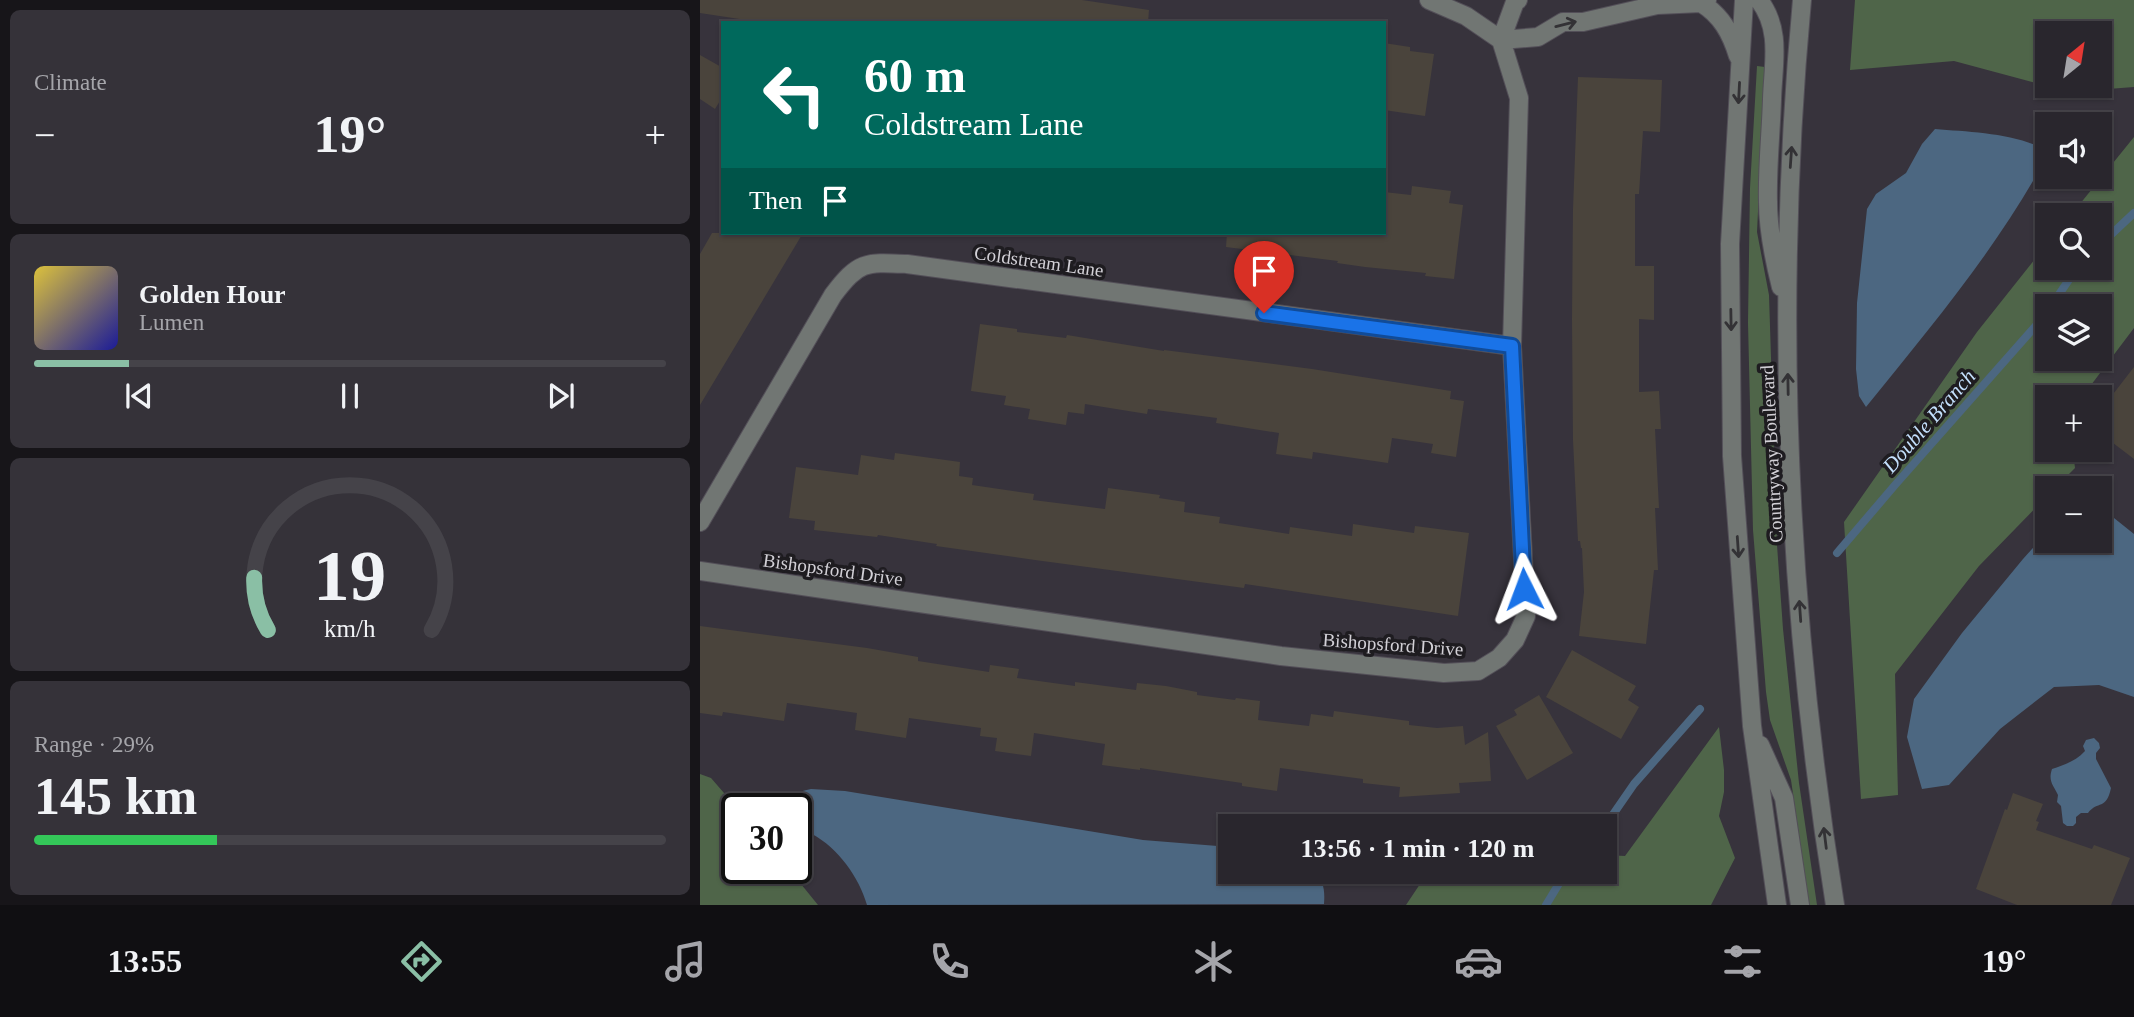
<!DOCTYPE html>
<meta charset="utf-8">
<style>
body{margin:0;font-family:Georgia,serif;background:#353239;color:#f1f3f6;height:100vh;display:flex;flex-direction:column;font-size:26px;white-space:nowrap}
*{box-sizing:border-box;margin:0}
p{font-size:23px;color:#a5a5aa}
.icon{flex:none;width:38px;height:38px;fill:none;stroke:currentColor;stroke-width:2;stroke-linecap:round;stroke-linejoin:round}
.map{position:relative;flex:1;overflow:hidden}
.sheet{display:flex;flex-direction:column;gap:10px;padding:10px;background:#171519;width:700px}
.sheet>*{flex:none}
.banner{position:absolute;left:21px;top:21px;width:665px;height:214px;border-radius:0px;box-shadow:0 2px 5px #0004,0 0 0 2px #454349;background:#00695c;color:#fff;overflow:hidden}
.needle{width:46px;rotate:30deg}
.buttons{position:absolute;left:1335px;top:21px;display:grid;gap:14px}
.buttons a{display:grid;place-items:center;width:77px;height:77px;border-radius:0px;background:#29262d;box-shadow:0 2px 5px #0004,0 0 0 2px #454349;font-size:35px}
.speed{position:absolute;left:21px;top:793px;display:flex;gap:14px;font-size:35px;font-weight:700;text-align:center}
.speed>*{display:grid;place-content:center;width:91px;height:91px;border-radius:50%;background:#29262d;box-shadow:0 2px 5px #0004,0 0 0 2px #454349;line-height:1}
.speed .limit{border:4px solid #111;border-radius:10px;background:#fff;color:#111}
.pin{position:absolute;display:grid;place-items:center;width:60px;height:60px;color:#fff;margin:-72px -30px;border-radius:50% 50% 50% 0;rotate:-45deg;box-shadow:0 0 7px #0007}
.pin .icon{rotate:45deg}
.me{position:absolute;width:77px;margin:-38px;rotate:357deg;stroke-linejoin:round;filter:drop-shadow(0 0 5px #0008)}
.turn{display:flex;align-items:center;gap:24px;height:147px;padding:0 28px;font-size:32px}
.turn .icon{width:91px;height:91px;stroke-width:2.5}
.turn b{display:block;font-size:49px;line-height:60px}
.then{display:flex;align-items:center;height:66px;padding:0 28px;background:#0003;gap:14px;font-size:26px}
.big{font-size:52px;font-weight:700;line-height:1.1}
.sheet .card{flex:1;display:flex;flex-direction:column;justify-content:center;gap:10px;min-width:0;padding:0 24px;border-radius:10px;background:#353239}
.sheet .dial{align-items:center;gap:0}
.dial svg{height:182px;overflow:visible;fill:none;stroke:#454349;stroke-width:7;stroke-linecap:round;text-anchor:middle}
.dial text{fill:#f1f3f6;stroke:none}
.song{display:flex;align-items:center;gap:21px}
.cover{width:84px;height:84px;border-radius:10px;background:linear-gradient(135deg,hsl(50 70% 55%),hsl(240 70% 35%))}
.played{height:7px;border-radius:4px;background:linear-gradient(90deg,#8abfa5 15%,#454349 15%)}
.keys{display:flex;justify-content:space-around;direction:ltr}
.heat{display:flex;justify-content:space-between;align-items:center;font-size:38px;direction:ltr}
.charge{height:10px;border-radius:5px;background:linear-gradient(90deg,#34c759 29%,#454349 0)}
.trip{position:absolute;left:518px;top:814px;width:399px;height:70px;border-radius:0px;background:#29262d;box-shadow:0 2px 5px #0004,0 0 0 2px #454349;font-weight:700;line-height:70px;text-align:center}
.dock{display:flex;height:112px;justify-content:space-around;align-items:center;background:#100f12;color:#a5a5aa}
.dock .icon{width:49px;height:49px}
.dock .current{color:#8abfa5}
.dock b{font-size:32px;color:#f1f3f6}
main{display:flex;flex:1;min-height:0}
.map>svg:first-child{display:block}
.green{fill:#4f6549;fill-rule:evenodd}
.water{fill:#4c6781}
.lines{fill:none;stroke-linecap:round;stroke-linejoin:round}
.stream{stroke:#4c6781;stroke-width:8}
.building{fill:#4a443c}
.minor-casing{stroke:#534f58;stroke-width:20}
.minor{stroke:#717673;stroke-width:18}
.oneway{stroke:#333235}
.route-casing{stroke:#114b97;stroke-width:18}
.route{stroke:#1a73e8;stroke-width:12}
.labels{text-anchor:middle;stroke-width:7;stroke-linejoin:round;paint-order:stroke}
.street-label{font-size:19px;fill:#d2d0d6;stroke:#1e1c20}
.water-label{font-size:21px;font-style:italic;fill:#c3dffb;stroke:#1e1c20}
</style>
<main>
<section class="sheet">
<div class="card"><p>Climate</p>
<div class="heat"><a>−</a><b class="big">19°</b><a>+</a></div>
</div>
<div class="card">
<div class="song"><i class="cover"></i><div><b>Golden Hour</b><p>Lumen</p></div></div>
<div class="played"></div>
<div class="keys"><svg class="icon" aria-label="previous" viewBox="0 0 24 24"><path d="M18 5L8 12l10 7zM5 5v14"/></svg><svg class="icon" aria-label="pause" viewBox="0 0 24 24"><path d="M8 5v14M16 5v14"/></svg><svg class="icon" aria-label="next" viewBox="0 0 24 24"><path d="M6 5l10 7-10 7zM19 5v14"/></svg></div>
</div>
<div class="card dial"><svg viewBox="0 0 100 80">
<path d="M14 69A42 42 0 1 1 86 69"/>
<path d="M14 69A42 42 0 0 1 8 46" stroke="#8abfa5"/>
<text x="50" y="56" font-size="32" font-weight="700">19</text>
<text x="50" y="72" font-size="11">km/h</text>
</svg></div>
<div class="card"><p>Range · 29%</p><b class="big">145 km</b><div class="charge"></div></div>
</section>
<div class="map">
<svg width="1434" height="905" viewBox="0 0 1434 905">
<rect width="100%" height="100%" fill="#37333c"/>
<!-- green -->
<path class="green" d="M 1155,0 L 1434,0 L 1434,87 L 1369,92 L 1254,61 L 1150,70 ZM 1348,33 L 1400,33 L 1400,86 L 1348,86 Z
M 1057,66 L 1065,67 L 1057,232 L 1069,295 L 1077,545 L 1083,629 L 1099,783 L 1117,905 L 1109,905 L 1091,780 L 1070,720 L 1066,692 L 1053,530 L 1048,323 L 1050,188 Z
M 1434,137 L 1434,328 L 1382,397 L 1348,397 L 1348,450 L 1373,450 L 1375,468 L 1355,488 L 1348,488 L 1347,496 L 1279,566 L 1195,674 L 1198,795 L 1161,799 L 1144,522 L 1277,332 L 1347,244 L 1348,268 L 1400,268 L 1400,215 L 1371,215 ZM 1348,306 L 1400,306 L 1400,359 L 1348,359 Z
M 1019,727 L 1024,770 L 1024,792 L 1019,816 L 1035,858 L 1011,905 L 706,905 L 728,872 L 905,872 L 905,855 L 925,856 Z
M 0,774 L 11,778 L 37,808 L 37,868 L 88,868 L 118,905 L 0,905 Z"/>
<!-- water -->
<path class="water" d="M 1235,129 C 1270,132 1317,133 1347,151 L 1347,156 C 1299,246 1230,328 1166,407 L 1159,396 L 1156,369 L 1157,303 L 1167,209 L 1176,194 L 1206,173 L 1222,144 Z
M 1400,511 L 1409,514 L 1434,534 L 1434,697 L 1399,685 L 1354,687 L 1300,729 L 1249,785 L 1222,789 L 1207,737 L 1214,699 L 1262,633 L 1323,559 L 1347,532 L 1348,541 L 1400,541 Z
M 1394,738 L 1399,743 L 1400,748 L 1396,753 L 1396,759 L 1411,788 C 1406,811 1398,800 1388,813 L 1381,813 L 1376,817 L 1376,823 L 1373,826 L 1367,826 L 1363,823 L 1361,806 L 1357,802 L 1358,795 C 1353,785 1348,781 1352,769 C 1364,765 1376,761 1385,751 L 1383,746 L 1386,740 Z
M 111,789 L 145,791 L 443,840 L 530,847 L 530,872 L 613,872 C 624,880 625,890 624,904 L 167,905 C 159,877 138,848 112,834 C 107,831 101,830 96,828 L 96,808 L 89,807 C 94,796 98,791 111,789 Z"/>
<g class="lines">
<!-- stream -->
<path class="stream" d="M 1400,245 L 1434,213
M 1351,306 L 1377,268
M 1137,553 L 1195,485 L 1348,312
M 905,826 L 934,784 L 1000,709
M 846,905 L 866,872"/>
</g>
<!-- building -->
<path class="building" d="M 0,0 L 382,0 L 449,10 L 448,23 L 66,23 L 0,13 Z
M 684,43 L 710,47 L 710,51 L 734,54 L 725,116 L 684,110 Z
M 0,55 L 23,68 L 23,96 L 15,109 L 0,99 Z
M 878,77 L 962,80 L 960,132 L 943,131 L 939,194 L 935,194 L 935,266 L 954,266 L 954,320 L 939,319 L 939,392 L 959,391 L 961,429 L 955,429 L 959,508 L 955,508 L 958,570 L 954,570 L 946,644 L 879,636 L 884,592 L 882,548 L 881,548 L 880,541 L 878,541 L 873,440 L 872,319 L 873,209 Z
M 712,186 L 751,191 L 749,203 L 763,205 L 754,279 L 725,276 L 726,273 L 665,267 L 637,263 L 638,261 L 526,247 L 527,233 L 684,233 L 684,192 L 711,195 Z
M 12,233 L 103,233 L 0,405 L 0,254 Z
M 280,324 L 317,329 L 317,332 L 366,338 L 367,335 L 464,351 L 464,350 L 612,369 L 751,391 L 750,399 L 764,401 L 756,457 L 731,453 L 733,444 L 692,438 L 688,463 L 613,452 L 612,459 L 576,454 L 579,433 L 516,423 L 517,418 L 448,409 L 447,414 L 385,404 L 384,414 L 368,412 L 366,425 L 328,419 L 330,409 L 304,405 L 306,396 L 271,391 Z
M 1434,367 L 1434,459 L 1400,433 L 1400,411 Z
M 195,453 L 260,462 L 259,476 L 273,478 L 272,485 L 334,494 L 333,500 L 405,509 L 408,488 L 460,495 L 459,498 L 485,502 L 484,512 L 520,517 L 519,523 L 589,534 L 590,527 L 652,536 L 653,524 L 714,533 L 715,526 L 769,533 L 758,616 L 545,584 L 544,588 L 335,560 L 236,546 L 237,544 L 178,535 L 177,537 L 114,530 L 115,521 L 89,518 L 96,467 L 158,475 L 161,455 L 194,460 Z
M 0,626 L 167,648 L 218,657 L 218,661 L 289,672 L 290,665 L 319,669 L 317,678 L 375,686 L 375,682 L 436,690 L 437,683 L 466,686 L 497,692 L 497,695 L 535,700 L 536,698 L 560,701 L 558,720 L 609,726 L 611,714 L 633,717 L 634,711 L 709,721 L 709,725 L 737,728 L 763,726 L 765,745 L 788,732 L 791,781 L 759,783 L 760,793 L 699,797 L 700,787 L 663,783 L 663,779 L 580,768 L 577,791 L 542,786 L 542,783 L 440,768 L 440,770 L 402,765 L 405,744 L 334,733 L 331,756 L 295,751 L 297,738 L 280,736 L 281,728 L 209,718 L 206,738 L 155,730 L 157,713 L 87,703 L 84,721 L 23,712 L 22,716 L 0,713 Z
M 872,650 L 936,686 L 928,700 L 939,707 L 921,739 L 846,697 Z
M 839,695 L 873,753 L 827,780 L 796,726 L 817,715 L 814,710 Z
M 1313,793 L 1343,804 L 1336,821 L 1339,822 L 1336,830 L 1392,849 L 1394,845 L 1430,858 L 1411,905 L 1317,905 L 1276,889 L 1305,809 L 1307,810 Z"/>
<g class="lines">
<defs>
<path id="minor" d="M 729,0 L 766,16 L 801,40 L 838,37 L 863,22 L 883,22 L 957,5 L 1001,3 L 1007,0
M 1044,0 L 1030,244 L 1032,456 L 1052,726 L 1077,905
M 1059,0 C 1082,30 1073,64 1072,99 C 1071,133 1067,168 1068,202 C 1068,231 1074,259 1081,287
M 1102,0 C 1074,301 1087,607 1135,905
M 1001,3 C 1021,15 1031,33 1038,56
M 0,522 L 133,295 C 159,261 165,262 207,264 L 812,346
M 0,571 L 581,656 L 744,673 L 778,671 L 799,658 L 815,640 L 826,616 L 812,346 L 819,98 L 801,40 L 815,2 L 818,0
M 1060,745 L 1084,798 L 1100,905"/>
</defs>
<!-- minor casing -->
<use href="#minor" class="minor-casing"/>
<!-- minor -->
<use href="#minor" class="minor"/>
</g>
<!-- one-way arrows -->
<defs><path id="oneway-shaft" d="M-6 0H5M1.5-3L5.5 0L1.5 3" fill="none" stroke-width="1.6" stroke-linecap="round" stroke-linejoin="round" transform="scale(1.75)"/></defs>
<g class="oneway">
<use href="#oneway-shaft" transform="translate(866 24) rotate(-14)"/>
<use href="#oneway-shaft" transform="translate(1039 93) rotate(93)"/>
<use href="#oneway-shaft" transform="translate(1091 157) rotate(-86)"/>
<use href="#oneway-shaft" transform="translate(1031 320) rotate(89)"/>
<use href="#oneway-shaft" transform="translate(1088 384) rotate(-91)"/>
<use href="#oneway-shaft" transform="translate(1038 547) rotate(86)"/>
<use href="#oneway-shaft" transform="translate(1100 611) rotate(-94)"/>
<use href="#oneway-shaft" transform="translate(1125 838) rotate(-97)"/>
</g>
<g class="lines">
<defs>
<path id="route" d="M 564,313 L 812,346 L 824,589"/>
</defs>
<!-- route casing -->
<use href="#route" class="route-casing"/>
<!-- route -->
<use href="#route" class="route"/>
</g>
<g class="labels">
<!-- street labels -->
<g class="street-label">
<text transform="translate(339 261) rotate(8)" y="7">Coldstream Lane</text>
<text transform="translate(1071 454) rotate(-93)" y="7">Countryway Boulevard</text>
<text transform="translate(133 569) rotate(8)" y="7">Bishopsford Drive</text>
<text transform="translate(693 644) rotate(4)" y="7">Bishopsford Drive</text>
</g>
<!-- water labels -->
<g class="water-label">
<text transform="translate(1229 421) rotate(-49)" y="7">Double Branch</text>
</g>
</g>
</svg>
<div class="buttons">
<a><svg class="needle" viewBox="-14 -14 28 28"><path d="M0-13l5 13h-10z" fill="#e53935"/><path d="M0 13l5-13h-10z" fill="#a5a5aa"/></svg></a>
<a><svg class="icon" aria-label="sound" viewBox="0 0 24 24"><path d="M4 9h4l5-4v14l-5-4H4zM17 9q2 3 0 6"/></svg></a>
<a><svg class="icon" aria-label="search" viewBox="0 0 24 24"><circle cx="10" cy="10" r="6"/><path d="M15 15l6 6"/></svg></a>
<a><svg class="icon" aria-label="layers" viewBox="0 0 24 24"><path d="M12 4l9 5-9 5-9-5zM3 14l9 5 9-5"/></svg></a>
<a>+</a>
<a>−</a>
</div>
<div class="speed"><div class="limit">30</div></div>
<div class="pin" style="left:564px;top:313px;background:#d93025"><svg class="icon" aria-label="arrive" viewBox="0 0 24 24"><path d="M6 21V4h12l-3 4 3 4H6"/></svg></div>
<svg class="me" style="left:824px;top:589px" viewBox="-20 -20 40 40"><path d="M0-17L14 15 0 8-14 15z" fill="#1a73e8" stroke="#fff" stroke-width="4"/></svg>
<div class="trip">13:56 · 1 min · 120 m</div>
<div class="banner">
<div class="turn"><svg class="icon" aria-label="left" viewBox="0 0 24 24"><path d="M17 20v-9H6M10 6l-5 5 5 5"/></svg><div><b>60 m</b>Coldstream Lane</div></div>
<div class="then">Then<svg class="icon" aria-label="arrive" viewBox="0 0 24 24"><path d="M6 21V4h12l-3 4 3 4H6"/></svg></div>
</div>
</div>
</main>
<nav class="dock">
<b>13:55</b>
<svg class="icon current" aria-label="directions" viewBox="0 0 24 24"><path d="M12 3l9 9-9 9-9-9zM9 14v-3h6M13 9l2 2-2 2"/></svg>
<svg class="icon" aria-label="music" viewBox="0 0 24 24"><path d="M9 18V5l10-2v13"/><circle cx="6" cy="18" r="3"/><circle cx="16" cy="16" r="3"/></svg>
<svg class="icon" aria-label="phone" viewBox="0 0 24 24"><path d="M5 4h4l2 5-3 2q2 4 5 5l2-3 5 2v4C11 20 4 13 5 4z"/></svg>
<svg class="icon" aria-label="climate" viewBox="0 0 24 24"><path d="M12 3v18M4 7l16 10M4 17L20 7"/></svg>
<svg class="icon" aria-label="car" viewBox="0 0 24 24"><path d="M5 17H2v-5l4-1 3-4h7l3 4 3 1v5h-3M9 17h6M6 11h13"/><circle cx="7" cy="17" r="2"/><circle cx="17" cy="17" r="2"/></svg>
<svg class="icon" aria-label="filters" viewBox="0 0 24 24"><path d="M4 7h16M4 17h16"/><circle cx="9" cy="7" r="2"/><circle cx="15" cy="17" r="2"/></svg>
<b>19°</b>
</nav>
